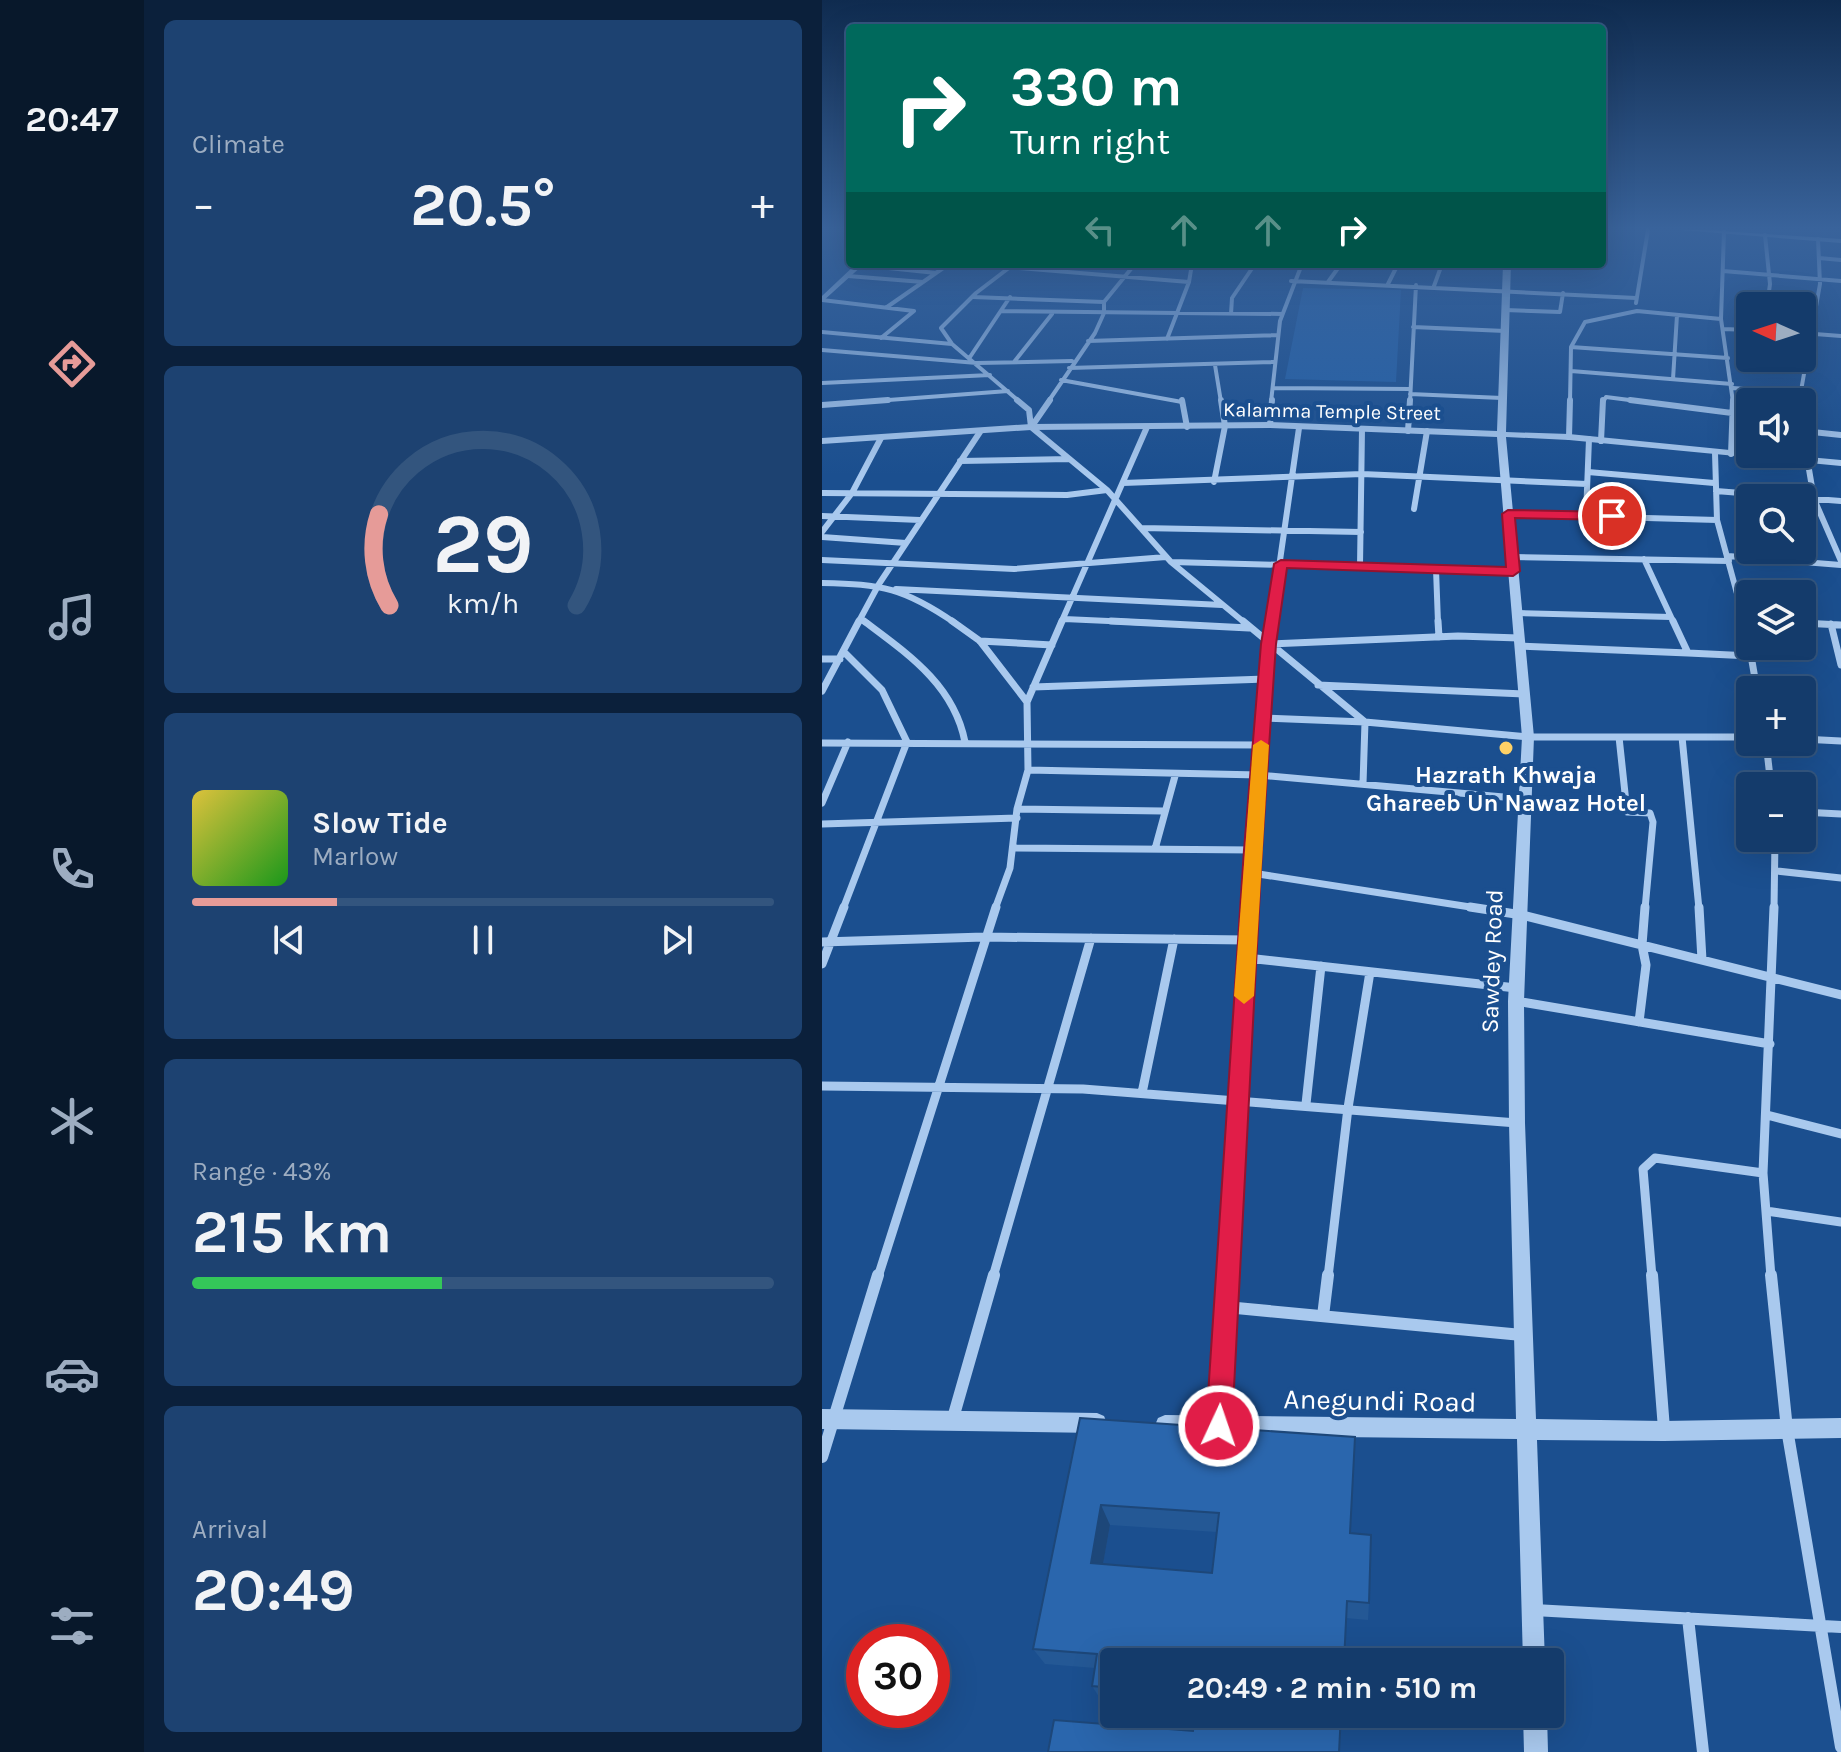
<!DOCTYPE html>
<meta charset="utf-8">
<style>
body{margin:0;font-family:Karla,sans-serif;background:#1d4271;color:#f1f3f6;height:100vh;display:flex;flex-direction:column;font-size:30px;white-space:nowrap}
*{box-sizing:border-box;margin:0}
p{font-size:26px;color:#9dadc1}
.icon{flex:none;width:44px;height:44px;fill:none;stroke:currentColor;stroke-width:2;stroke-linecap:round;stroke-linejoin:round}
.map{position:relative;flex:1;overflow:hidden}
.panel{display:flex;flex-direction:column;gap:20px;padding:20px;background:#0b203b;width:678px}
.panel>*{flex:none}
.banner{position:absolute;left:24px;top:24px;width:760px;height:244px;border-radius:8px;box-shadow:0 8px 32px #0002,0 0 0 2px #33557e;background:#00695c;color:#fff;overflow:hidden}
.needle{width:52px;rotate:273deg}
.fabs{position:absolute;left:914px;top:292px;display:grid;gap:16px}
.fabs a{display:grid;place-items:center;width:80px;height:80px;border-radius:8px;background:#143b6b;box-shadow:0 8px 32px #0002,0 0 0 2px #33557e;font-size:40px}
.speed{position:absolute;left:24px;top:1624px;display:flex;gap:16px;font-size:40px;font-weight:700;text-align:center}
.speed>*{display:grid;place-content:center;width:104px;height:104px;border-radius:50%;background:#143b6b;box-shadow:0 8px 32px #0002,0 0 0 2px #33557e;line-height:1}
.speed .limit{border:12px solid #d22;background:#fff;color:#111}
.pin{position:absolute;display:grid;place-items:center;width:68px;height:68px;color:#fff;margin:-34px;border:4px solid #fff;border-radius:50%;box-shadow:0 2px 8px #0007}
.me{position:absolute;width:88px;margin:-44px;rotate:3deg;stroke-linejoin:round;filter:drop-shadow(0 0 6px #0008)}
.turn{display:flex;align-items:center;gap:28px;height:168px;padding:0 32px;font-size:36px}
.turn .icon{width:104px;height:104px;stroke-width:2.5}
.turn b{display:block;font-size:56px;line-height:68px}
.lanes{display:flex;align-items:center;height:76px;padding:0 32px;background:#0003;justify-content:center;gap:40px;direction:ltr}
.lanes .off{opacity:.35}
.big{font-size:60px;font-weight:700;line-height:1.1}
.panel .widget{flex:1;display:flex;flex-direction:column;justify-content:center;gap:12px;min-width:0;padding:0 28px;border-radius:12px;background:#1d4271}
.panel .dial{align-items:center;gap:0}
.dial svg{height:208px;overflow:visible;fill:none;stroke:#33557e;stroke-width:7;stroke-linecap:round;text-anchor:middle}
.dial text{fill:#f1f3f6;stroke:none}
.song{display:flex;align-items:center;gap:24px}
.cover{width:96px;height:96px;border-radius:12px;background:linear-gradient(135deg,hsl(50 70% 55%),hsl(120 70% 35%))}
.played{height:8px;border-radius:4px;background:linear-gradient(90deg,#e69b98 25%,#33557e 25%)}
.keys{display:flex;justify-content:space-around;direction:ltr}
.heat{display:flex;justify-content:space-between;align-items:center;font-size:44px;direction:ltr}
.charge{height:12px;border-radius:6px;background:linear-gradient(90deg,#34c759 43%,#33557e 0)}
.trip{position:absolute;left:278px;top:1648px;width:464px;height:80px;border-radius:8px;background:#143b6b;box-shadow:0 8px 32px #0002,0 0 0 2px #33557e;font-weight:700;line-height:80px;text-align:center}
main{display:flex;flex:1;min-height:0}
.menu{display:flex;flex-direction:column;width:144px;justify-content:space-around;align-items:center;background:#08182b;color:#9dadc1}
.menu .icon{width:56px;height:56px}
.menu .current{color:#e69b98}
.menu b{font-size:36px;color:#f1f3f6}
.map>svg:first-child{display:block}
.green{fill:#2461a8}
.lines{fill:none;stroke-linecap:round;stroke-linejoin:round}
.minor-far4{stroke:#a9c9ee;stroke-width:4}
.minor-far3{stroke:#a9c9ee;stroke-width:6}
.minor-far2{stroke:#a9c9ee;stroke-width:7}
.minor-far1{stroke:#a9c9ee;stroke-width:9}
.minor{stroke:#a9c9ee;stroke-width:12}
.tertiary{fill:#a9c9ee;fill-rule:evenodd}
.wall{fill:#245895;fill-rule:evenodd}
.shaded-wall{fill:#1d4779}
.building{fill:#2a66ad;stroke:#1d4779;stroke-width:2;fill-rule:evenodd}
.route{fill:#e11d48;stroke:#92132f;stroke-width:2}
.slow{fill:#f59e0b}
.poi-dot{fill:#ffd166;stroke:#1b4f8f;stroke-width:3}
.labels{text-anchor:middle;stroke-width:8;stroke-linejoin:round;paint-order:stroke}
.far-street-label{font-size:20px;fill:#fff;stroke:#1b4f8f}
.poi-label{font-size:24px;font-weight:bold;fill:#fff;stroke:#1b4f8f}
.street-label{font-size:24px;fill:#fff;stroke:#1b4f8f}
.near-street-label{font-size:28px;fill:#fff;stroke:#1b4f8f}
</style>
<main>
<nav class="menu">
<b>20:47</b>
<svg class="icon current" aria-label="directions" viewBox="0 0 24 24"><path d="M12 3l9 9-9 9-9-9zM9 14v-3h6M13 9l2 2-2 2"/></svg>
<svg class="icon" aria-label="music" viewBox="0 0 24 24"><path d="M9 18V5l10-2v13"/><circle cx="6" cy="18" r="3"/><circle cx="16" cy="16" r="3"/></svg>
<svg class="icon" aria-label="phone" viewBox="0 0 24 24"><path d="M5 4h4l2 5-3 2q2 4 5 5l2-3 5 2v4C11 20 4 13 5 4z"/></svg>
<svg class="icon" aria-label="climate" viewBox="0 0 24 24"><path d="M12 3v18M4 7l16 10M4 17L20 7"/></svg>
<svg class="icon" aria-label="car" viewBox="0 0 24 24"><path d="M5 17H2v-5l4-1 3-4h7l3 4 3 1v5h-3M9 17h6M6 11h13"/><circle cx="7" cy="17" r="2"/><circle cx="17" cy="17" r="2"/></svg>
<svg class="icon" aria-label="filters" viewBox="0 0 24 24"><path d="M4 7h16M4 17h16"/><circle cx="9" cy="7" r="2"/><circle cx="15" cy="17" r="2"/></svg>
</nav>
<section class="panel">
<div class="widget"><p>Climate</p>
<div class="heat"><a>−</a><b class="big">20.5°</b><a>+</a></div>
</div>
<div class="widget dial"><svg viewBox="0 0 100 80">
<path d="M14 69A42 42 0 1 1 86 69"/>
<path d="M14 69A42 42 0 0 1 10 34" stroke="#e69b98"/>
<text x="50" y="56" font-size="32" font-weight="700">29</text>
<text x="50" y="72" font-size="11">km/h</text>
</svg></div>
<div class="widget">
<div class="song"><i class="cover"></i><div><b>Slow Tide</b><p>Marlow</p></div></div>
<div class="played"></div>
<div class="keys"><svg class="icon" aria-label="previous" viewBox="0 0 24 24"><path d="M18 5L8 12l10 7zM5 5v14"/></svg><svg class="icon" aria-label="pause" viewBox="0 0 24 24"><path d="M8 5v14M16 5v14"/></svg><svg class="icon" aria-label="next" viewBox="0 0 24 24"><path d="M6 5l10 7-10 7zM19 5v14"/></svg></div>
</div>
<div class="widget"><p>Range · 43%</p><b class="big">215 km</b><div class="charge"></div></div>
<div class="widget"><p>Arrival</p><b class="big">20:49</b></div>
</section>
<div class="map">
<svg width="1019" height="1752" viewBox="0 0 1019 1752">
<rect width="100%" height="100%" fill="#1b4f8f"/>
<!-- green -->
<path class="green" d="M 481,288 L 579,290 L 574,382 L 463,379 Z"/>
<g class="lines">
<!-- minor-far4 -->
<path class="minor-far4" d="M 902,232 L 899,319 L 911,402
M 943,235 L 948,284 L 945,306
M 997,258 L 1019,260
M 149,264 L 367,282
M 192,264 L 154,293 L 119,328 L 130,344 L 198,402
M 38,265 L 114,273
M 901,271 L 1019,281
M 26,276 L 101,282
M 469,281 L 814,298
M 506,282 L 519,264
M 566,284 L 576,264
M 612,286 L 620,264
M 151,297 L 282,302
M 0,300 L 92,311
M 814,303 L 826,230
M 65,307 L 127,264
M 683,310 L 738,312 L 741,293
M 179,311 L 460,314
M 409,314 L 410,298 L 433,264
M 591,327 L 683,331
M 901,329 L 928,330
M 0,332 L 130,344
M 980,333 L 1019,336
M 59,338 L 92,311
M 345,339 L 367,282 L 370,264
M 266,341 L 455,335
M 749,347 L 906,358
M 0,350 L 155,363 L 250,361
M 148,357 L 188,297
M 192,362 L 230,314
M 393,365 L 399,402
M 247,368 L 452,362
M 749,371 L 910,384
M 851,379 L 855,315
M 239,380 L 360,402
M 0,383 L 168,375
M 451,388 L 588,389
M 911,388 L 977,393
M 588,394 L 680,398
M 40,402 L 186,391
M 226,402 L 273,333 L 282,313 L 282,302 L 313,264
M 449,402 L 458,321 L 480,264
M 588,402 L 594,285
M 748,402 L 749,347 L 763,322 L 815,311 L 899,319
M 781,402 L 784,397 L 823,402
M 977,402 L 998,284 L 996,239"/>
<!-- minor-far3 -->
<path class="minor-far3" d="M 195,400 L 207,410 L 209,427 L 285,490 L 349,562 L 423,623
M 360,400 L 365,427
M 808,400 L 910,413
M 0,405 L 66,400
M 448,425 L 450,400
M 210,426 L 228,400
M 980,428 L 992,499 L 1019,561
M 586,431 L 588,400
M 981,431 L 1019,435
M 747,437 L 748,400
M 779,441 L 781,400
M 893,453 L 895,520 L 923,623
M 909,454 L 911,400
M 138,461 L 247,459
M 766,472 L 892,483
M 392,482 L 403,426 L 399,400
M 301,483 L 540,474 L 765,484
M 894,491 L 1019,501
M 0,493 L 245,495 L 285,490
M 592,509 L 605,431
M 686,514 L 895,520
M 764,515 L 767,439
M 0,516 L 98,520
M 319,528 L 539,532
M 0,532 L 30,493 L 59,438
M 0,537 L 84,543
M 906,556 L 1019,565
M 690,557 L 907,561
M 822,559 L 849,617
M 0,560 L 192,569 L 344,557
M 350,562 L 691,571
M 538,566 L 540,429
M 614,569 L 616,623
M 0,583 C 60,584 82,588 133,623
M 74,589 L 400,605
M 695,613 L 849,617 L 852,623
M 39,619 L 45,623
M 242,619 L 331,623
M 36,623 L 57,584 L 158,432
M 239,623 L 325,427
M 449,623 L 477,428
M 980,623 L 986,623"/>
<!-- minor-far2 -->
<path class="minor-far2" d="M 42,621 C 86,654 132,685 143,742
M 130,621 L 158,641 L 205,702 L 206,770 L 195,809 L 188,868 L 173,909
M 289,621 L 427,628
M 421,621 L 543,722
M 616,621 L 617,637
M 923,621 L 935,690
M 980,623 L 1019,625
M 1009,624 L 1019,665
M 158,641 L 230,645
M 447,644 L 636,636 L 697,638
M 698,646 L 866,653 L 851,621
M 866,653 L 929,656
M 0,659 L 18,659
M 496,685 L 702,694
M 211,687 L 444,679
M 0,691 L 37,621
M 205,702 L 240,621
M 441,718 L 543,722 L 706,737 L 928,737
M 797,737 L 805,812 L 828,813 L 831,822 L 823,909
M 860,737 L 877,909
M 980,739 L 1019,741
M 944,742 L 949,786
M 0,743 L 439,745
M 206,770 L 437,775 L 704,799
M 541,784 L 543,722
M 0,803 L 26,742
M 195,809 L 341,811
M 980,812 L 1019,814
M 0,824 L 195,818
M 192,848 L 431,850
M 333,849 L 353,776
M 955,871 L 1019,878
M 430,873 L 661,909
M 21,909 L 85,742 L 60,690 L 22,652
M 429,909 L 449,621
M 952,909 L 953,838"/>
<!-- minor-far1 -->
<path class="minor-far1" d="M 648,907 L 700,915 L 1019,995
M 877,907 L 880,960
M 0,942 L 162,937 L 425,940
M 425,958 L 694,988
M 0,964 L 22,907
M 694,1001 L 948,1044
M 817,1022 L 824,965 L 820,945 L 823,907
M 0,1086 L 261,1089 L 695,1123
M 320,1093 L 352,939
M 484,1104 L 499,966
M 945,1115 L 1019,1134
M 944,1211 L 1019,1222
M 56,1277 L 174,907
M 171,1277 L 269,938
M 406,1277 L 429,907
M 506,1277 L 526,1108 L 548,972
M 830,1277 L 821,1169 L 833,1158 L 941,1173
M 949,1277 L 941,1173 L 952,907"/>
<!-- minor -->
<path class="minor" d="M 830,1275 L 842,1429
M 949,1275 L 965,1429 L 1019,1747
M 404,1307 L 700,1335
M 501,1316 L 506,1275
M 131,1418 L 172,1275
M 397,1423 L 406,1275
M 0,1457 L 56,1275
M 712,1610 L 1019,1627
M 866,1618 L 881,1752"/>
<!-- tertiary -->
<path class="tertiary" d="M 859,230 L 884,230 L 1019,239 L 1019,243 Z
M 34,264 L 42,264 L 0,302 L 0,296 Z
M 681,264 L 689,264 L 684,432 L 747,434 L 928,452 L 928,454 L 954,454 L 1019,460 L 1019,466 L 747,440 L 684,437 L 712,737 L 702,1001 L 703,1123 L 714,1419 L 842,1421 L 1019,1418 L 1019,1438 L 842,1441 L 715,1440 L 723,1662 L 701,1662 L 695,1439 L 343,1435 L 336,1432 L 333,1425 L 336,1418 L 343,1415 L 694,1419 L 687,1123 L 686,1001 L 700,737 L 675,437 L 448,428 L 209,430 L 0,444 L 0,438 L 209,424 L 448,422 L 675,431 Z
M 0,1409 L 275,1413 L 282,1416 L 285,1423 L 282,1430 L 275,1433 L 0,1429 Z
M 701,1714 L 725,1714 L 726,1752 L 702,1752 Z"/>
</g>
<!-- wall -->
<path class="wall" d="M 258,1418 L 528,1533 L 547,1603 L 546,1620 L 524,1618 L 292,1662 L 292,1701 L 279,1700 L 270,1686 L 273,1668 L 223,1664 L 211,1649 ZM 288,1525 L 395,1532 L 390,1573 L 281,1564 Z"/>
<!-- shaded-wall -->
<path class="shaded-wall" d="M 279,1505 L 288,1525 L 278,1581 L 269,1563 Z"/>
<!-- building -->
<path class="building" d="M 258,1418 L 533,1437 L 528,1533 L 549,1535 L 547,1603 L 525,1601 L 522,1662 L 292,1662 L 292,1688 L 270,1686 L 275,1654 L 211,1649 ZM 279,1505 L 397,1513 L 390,1573 L 269,1563 Z
M 373,1714 L 519,1714 L 517,1752 L 226,1752 L 232,1720 L 371,1731 Z"/>
<!-- sky -->
<linearGradient id="sky" x2="0" y2="1"><stop stop-color="#0f2b4f"/><stop offset="0.48" stop-color="#39639b"/><stop offset="1" stop-color="#39639b" stop-opacity="0"/></linearGradient>
<rect width="1019" height="475" fill="url(#sky)"/>
<!-- route -->
<path class="route" d="M 686,510 L 790,512 L 797,516 L 790,520 L 693,518 L 698,571 L 691,576 L 465,568 L 454,644 L 440,850 L 410,1426 L 406,1435 L 397,1439 L 388,1435 L 384,1426 L 422,850 L 439,644 L 452,564 L 459,560 L 684,567 L 680,514 Z"/>
<!-- slow -->
<path class="slow" d="M 439,740 L 447,745 L 432,996 L 422,1004 L 412,996 L 431,745 Z"/>
<!-- markers -->
<circle class="poi-dot" cx="684" cy="748" r="8"/>
<g class="labels">
<!-- far-street labels -->
<g class="far-street-label">
<text transform="translate(510 411) rotate(1)" y="7">Kalamma Temple Street</text>
</g>
<!-- poi labels -->
<g class="poi-label">
<text x="684" y="783">Hazrath Khwaja<tspan x="684" dy="28">Ghareeb Un Nawaz Hotel</tspan></text>
</g>
<!-- street labels -->
<g class="street-label">
<text transform="translate(670 961) rotate(-88)" y="8">Sawdey Road</text>
</g>
<!-- near-street labels -->
<g class="near-street-label">
<text transform="translate(558 1400) rotate(1)" y="10">Anegundi Road</text>
</g>
</g>
</svg>
<div class="fabs">
<a><svg class="needle" viewBox="-14 -14 28 28"><path d="M0-13l5 13h-10z" fill="#e53935"/><path d="M0 13l5-13h-10z" fill="#9dadc1"/></svg></a>
<a><svg class="icon" aria-label="sound" viewBox="0 0 24 24"><path d="M4 9h4l5-4v14l-5-4H4zM17 9q2 3 0 6"/></svg></a>
<a><svg class="icon" aria-label="search" viewBox="0 0 24 24"><circle cx="10" cy="10" r="6"/><path d="M15 15l6 6"/></svg></a>
<a><svg class="icon" aria-label="layers" viewBox="0 0 24 24"><path d="M12 4l9 5-9 5-9-5zM3 14l9 5 9-5"/></svg></a>
<a>+</a>
<a>−</a>
</div>
<div class="speed"><div class="limit">30</div></div>
<div class="pin" style="left:790px;top:516px;background:#d93025"><svg class="icon" aria-label="arrive" viewBox="0 0 24 24"><path d="M6 21V4h12l-3 4 3 4H6"/></svg></div>
<svg class="me" style="left:397px;top:1426px" viewBox="-20 -20 40 40"><circle r="17" fill="#e11d48" stroke="#fff" stroke-width="3"/><path d="M0-11L8 9 0 5-8 9z" fill="#fff"/></svg>
<div class="trip">20:49 · 2 min · 510 m</div>
<div class="banner">
<div class="turn"><svg class="icon" aria-label="right" viewBox="0 0 24 24"><path d="M7 20v-9h11M14 6l5 5-5 5"/></svg><div><b>330 m</b>Turn right</div></div>
<div class="lanes"><svg class="icon off" aria-label="left" viewBox="0 0 24 24"><path d="M17 20v-9H6M10 6l-5 5 5 5"/></svg><svg class="icon off" aria-label="ahead" viewBox="0 0 24 24"><path d="M12 20V5M6 11l6-6 6 6"/></svg><svg class="icon off" aria-label="ahead" viewBox="0 0 24 24"><path d="M12 20V5M6 11l6-6 6 6"/></svg><svg class="icon" aria-label="right" viewBox="0 0 24 24"><path d="M7 20v-9h11M14 6l5 5-5 5"/></svg></div>
</div>
</div>
</main>
